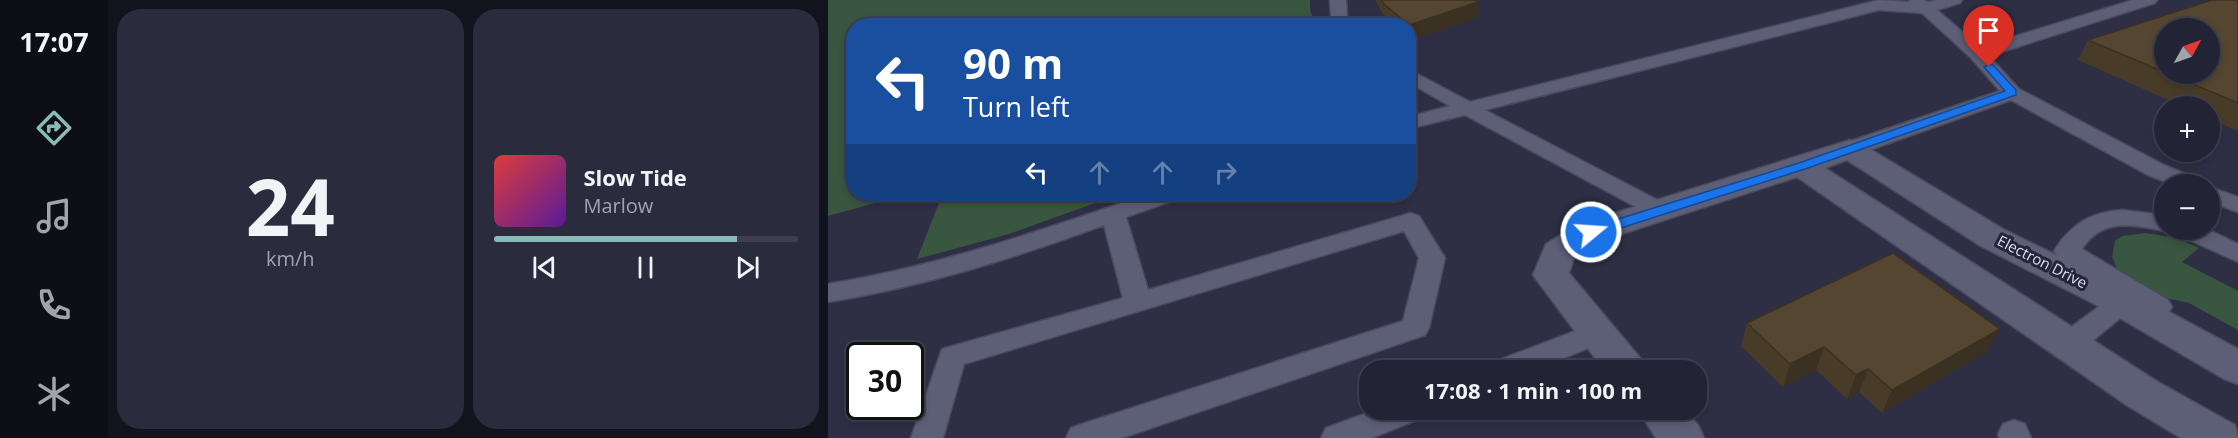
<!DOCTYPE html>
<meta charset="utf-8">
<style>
body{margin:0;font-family:"Open Sans",sans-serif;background:#2a2b3c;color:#f1f3f6;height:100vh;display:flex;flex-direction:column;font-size:22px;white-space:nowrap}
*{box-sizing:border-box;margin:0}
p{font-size:20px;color:#a2a4ac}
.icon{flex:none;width:33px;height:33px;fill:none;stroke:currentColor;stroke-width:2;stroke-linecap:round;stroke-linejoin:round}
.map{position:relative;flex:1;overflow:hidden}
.sheet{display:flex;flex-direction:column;gap:9px;padding:9px;background:#13131d;width:720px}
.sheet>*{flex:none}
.hud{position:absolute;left:18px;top:18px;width:570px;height:183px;border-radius:24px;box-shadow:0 3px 9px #0003,0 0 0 2px #3f404f;background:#1a4fa0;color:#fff;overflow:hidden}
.needle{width:39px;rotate:50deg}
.controls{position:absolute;left:1326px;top:18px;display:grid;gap:12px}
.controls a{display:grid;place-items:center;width:66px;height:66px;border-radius:50%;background:#222334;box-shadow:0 3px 9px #0003,0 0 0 2px #3f404f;font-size:30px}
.speed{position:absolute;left:18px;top:342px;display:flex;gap:12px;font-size:30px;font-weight:700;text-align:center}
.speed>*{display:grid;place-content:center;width:78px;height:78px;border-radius:50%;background:#222334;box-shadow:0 3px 9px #0003,0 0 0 2px #3f404f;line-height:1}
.speed .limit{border:3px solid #111;border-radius:9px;background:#fff;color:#111}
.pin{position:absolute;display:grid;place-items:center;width:51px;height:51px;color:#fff;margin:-62px -26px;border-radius:50% 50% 50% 0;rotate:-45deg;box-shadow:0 0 6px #0007}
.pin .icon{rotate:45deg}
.me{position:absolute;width:66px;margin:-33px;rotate:72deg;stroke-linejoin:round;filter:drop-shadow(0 0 4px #0008)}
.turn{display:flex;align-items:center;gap:21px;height:126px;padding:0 18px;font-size:27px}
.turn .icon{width:78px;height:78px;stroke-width:2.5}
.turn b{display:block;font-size:42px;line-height:51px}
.lanes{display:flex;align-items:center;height:57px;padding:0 18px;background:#0003;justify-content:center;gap:30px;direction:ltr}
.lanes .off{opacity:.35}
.sheet .card{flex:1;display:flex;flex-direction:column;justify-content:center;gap:9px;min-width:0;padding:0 21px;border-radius:24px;background:#2a2b3c}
.sheet .dial{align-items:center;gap:0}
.dial b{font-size:78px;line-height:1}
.song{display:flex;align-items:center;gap:18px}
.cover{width:72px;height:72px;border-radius:9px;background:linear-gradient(135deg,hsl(0 70% 55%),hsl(270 70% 35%))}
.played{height:6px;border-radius:3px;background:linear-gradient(90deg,#8bbbb9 80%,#3f404f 80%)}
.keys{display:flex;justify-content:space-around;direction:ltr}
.sheet .tiles{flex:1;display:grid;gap:9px;grid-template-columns:repeat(2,1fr)}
.trip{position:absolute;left:531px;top:360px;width:348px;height:60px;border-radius:24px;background:#222334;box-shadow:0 3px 9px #0003,0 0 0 2px #3f404f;font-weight:700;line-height:60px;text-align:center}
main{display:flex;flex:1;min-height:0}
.tab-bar{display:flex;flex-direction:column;width:108px;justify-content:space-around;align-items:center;background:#0e0e15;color:#a2a4ac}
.tab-bar .icon{width:42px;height:42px}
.tab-bar .selected{color:#8bbbb9}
.tab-bar b{font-size:27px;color:#f1f3f6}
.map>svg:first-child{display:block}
.green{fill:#395640}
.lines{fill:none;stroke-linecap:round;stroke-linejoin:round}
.lane-casing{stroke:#494a5d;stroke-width:3}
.street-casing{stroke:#494a5d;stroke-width:3}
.lane{fill:#5d5f77;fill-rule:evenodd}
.street{fill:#5d5f77;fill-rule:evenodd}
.wall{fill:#483c29;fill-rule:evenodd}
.shaded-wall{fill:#3b3122}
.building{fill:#544630;stroke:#3b3122;stroke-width:1.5}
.route{fill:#1a73e8;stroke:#114b97;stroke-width:1.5}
.labels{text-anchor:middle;stroke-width:6;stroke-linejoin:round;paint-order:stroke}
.street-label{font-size:15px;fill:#dcddec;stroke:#24253a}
</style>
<main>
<nav class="tab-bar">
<b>17:07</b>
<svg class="icon selected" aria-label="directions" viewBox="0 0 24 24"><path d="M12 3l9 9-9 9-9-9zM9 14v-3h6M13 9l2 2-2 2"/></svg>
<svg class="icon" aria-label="music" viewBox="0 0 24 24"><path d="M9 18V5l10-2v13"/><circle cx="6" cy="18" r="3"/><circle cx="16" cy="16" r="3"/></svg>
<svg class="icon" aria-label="phone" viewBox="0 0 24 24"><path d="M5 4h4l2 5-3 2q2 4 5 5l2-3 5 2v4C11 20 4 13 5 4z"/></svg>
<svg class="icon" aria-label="climate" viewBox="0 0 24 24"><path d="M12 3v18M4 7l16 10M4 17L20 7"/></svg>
</nav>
<section class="sheet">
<div class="tiles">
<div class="card dial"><b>24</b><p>km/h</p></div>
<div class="card">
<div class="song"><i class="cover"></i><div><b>Slow Tide</b><p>Marlow</p></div></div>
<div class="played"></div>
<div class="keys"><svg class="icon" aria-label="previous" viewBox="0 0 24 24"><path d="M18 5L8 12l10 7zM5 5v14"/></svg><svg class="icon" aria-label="pause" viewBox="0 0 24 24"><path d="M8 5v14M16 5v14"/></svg><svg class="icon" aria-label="next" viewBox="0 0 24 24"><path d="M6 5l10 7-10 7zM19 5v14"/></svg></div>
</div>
</div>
</section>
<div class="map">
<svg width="1410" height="438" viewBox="0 0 1410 438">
<rect width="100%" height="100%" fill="#2e2f45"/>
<!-- green -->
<path class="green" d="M 0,0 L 482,0 L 482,10 L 488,25 L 26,26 L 26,194 L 96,194 L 58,200 L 0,216 Z
M 96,194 L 292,194 L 181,234 L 89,259 L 111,203 Z
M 1318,233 L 1349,238 L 1371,248 L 1354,262 L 1410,291 L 1410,330 L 1361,303 L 1334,297 L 1290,271 L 1284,257 L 1287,241 L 1294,236 Z"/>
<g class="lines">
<defs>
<path id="lane" d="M 502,0 L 518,0 L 519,17 L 526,26 L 509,26 L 503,18 Z
M 1051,0 L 1080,2 L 1082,0 L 1096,0 L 1100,2 L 1109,0 L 1134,0 L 1132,3 L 1109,10 L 1152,47 L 1305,0 L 1329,0 L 1327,3 L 1161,56 L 1191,89 L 1336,165 L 1369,179 L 1372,184 L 1343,184 L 1320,175 L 1183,100 L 1030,154 L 1022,155 L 1014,154 L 1011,149 L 1014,144 L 1172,91 L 1143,58 L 1094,13 L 1051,10 L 657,110 L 839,205 L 843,210 L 839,215 L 831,217 L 823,215 L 637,115 L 580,129 L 580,117 L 622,106 L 580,82 L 580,69 L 642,102 Z
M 1382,187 L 1410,197 L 1410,212 L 1382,202 Z
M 320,194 L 353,194 L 349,199 L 298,217 L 320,290 L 573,216 L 582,213 L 591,216 L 617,258 L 601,328 L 597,335 L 294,438 L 238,438 L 243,428 L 254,424 L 575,321 L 591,258 L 576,231 L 136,364 L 115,438 L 83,438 L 114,349 L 295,298 L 276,225 C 186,258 95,287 0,302 L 0,284 C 111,266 215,230 320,194 Z
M 1294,210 L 1336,215 L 1336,230 L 1340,230 L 1336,231 C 1305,224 1274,218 1254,249 L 1340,300 L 1344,307 L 1340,314 L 1330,317 L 1309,307 L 1303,309 L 1251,352 L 1241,355 L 1231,352 L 1227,344 L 1231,336 L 1288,294 L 1230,257 L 1226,251 C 1243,224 1263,212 1294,210 Z
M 1350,230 L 1381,230 L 1410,244 L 1410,262 L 1353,236 Z
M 768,323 L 778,327 L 782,334 L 778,341 L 706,370 L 662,370 L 666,362 Z
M 547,410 L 596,410 L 591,419 L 544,438 L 493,438 L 498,428 Z
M 1186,420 L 1197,424 L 1203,438 L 1171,438 L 1170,434 L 1175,424 Z"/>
<path id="street" d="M 1022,140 L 1032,143 L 1175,229 L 1306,293 L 1410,349 L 1410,384 L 1396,379 L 1280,311 L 1151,245 L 1019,160 L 997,168 L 1330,382 L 1407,425 L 1410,438 L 1353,438 L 1300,406 L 969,177 L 775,240 L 746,258 L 741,273 L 813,359 L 819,370 L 776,370 L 705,275 L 718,244 L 751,224 Z
M 810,410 L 857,410 L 870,425 L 876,438 L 828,438 Z"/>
</defs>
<!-- lane casing -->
<use href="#lane" class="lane-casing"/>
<!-- street casing -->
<use href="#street" class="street-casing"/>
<!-- lane -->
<use href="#lane" class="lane"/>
<!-- street -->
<use href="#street" class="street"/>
</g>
<!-- wall -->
<path class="wall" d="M 547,0 L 648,0 L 651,17 L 582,41 L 580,39 L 580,26 L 565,26 L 558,19 Z
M 1410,0 L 1410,131 L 1382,119 L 1382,106 L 1354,106 L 1250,60 L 1260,40 ZM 1336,28 L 1382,74 L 1336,74 Z
M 919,323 L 1159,352 L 1054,413 L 1031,392 L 1019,399 L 988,370 L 955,387 L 913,346 Z"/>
<!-- shaded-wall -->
<path class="shaded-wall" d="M 650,2 L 651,17 L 582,41 L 581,25 Z
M 1172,329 L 1159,352 L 1054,413 L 1064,390 Z
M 996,347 L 988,370 L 955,387 L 962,364 Z
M 1040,369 L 1031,392 L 1019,399 L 1028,375 Z"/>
<!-- building -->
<path class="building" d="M 553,0 L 648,0 L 650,2 L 581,25 L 556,4 Z
M 1384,0 L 1410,0 L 1410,103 L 1341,74 L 1382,74 L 1382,28 L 1336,28 L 1336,72 L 1260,40 Z
M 1065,253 L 1172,329 L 1064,390 L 1040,369 L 1028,375 L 996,347 L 962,364 L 919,323 Z"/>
<!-- route -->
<path class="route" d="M 1161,64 L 1165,65 L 1188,90 L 1188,95 L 977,169 L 768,236 L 758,236 L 756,232 L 758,229 L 968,164 L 1177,91 L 1156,67 Z"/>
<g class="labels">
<!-- street labels -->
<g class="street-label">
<text transform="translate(1214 262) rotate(27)" y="5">Electron Drive</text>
</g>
</g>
</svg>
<div class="controls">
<a><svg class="needle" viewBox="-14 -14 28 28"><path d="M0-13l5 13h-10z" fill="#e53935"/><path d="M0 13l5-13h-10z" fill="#a2a4ac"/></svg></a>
<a>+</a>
<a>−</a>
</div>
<div class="speed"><div class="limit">30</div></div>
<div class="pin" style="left:1161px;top:67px;background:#d93025"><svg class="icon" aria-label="arrive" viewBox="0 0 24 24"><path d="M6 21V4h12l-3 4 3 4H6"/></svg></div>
<svg class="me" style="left:763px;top:232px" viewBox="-20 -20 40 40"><circle r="17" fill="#1a73e8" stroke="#fff" stroke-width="3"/><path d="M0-11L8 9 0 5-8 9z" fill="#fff"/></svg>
<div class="trip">17:08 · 1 min · 100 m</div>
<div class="hud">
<div class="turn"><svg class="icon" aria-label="left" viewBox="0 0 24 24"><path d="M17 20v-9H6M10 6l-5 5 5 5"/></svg><div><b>90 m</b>Turn left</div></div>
<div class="lanes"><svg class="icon" aria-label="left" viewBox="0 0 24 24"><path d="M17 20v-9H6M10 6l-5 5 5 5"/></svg><svg class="icon off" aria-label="ahead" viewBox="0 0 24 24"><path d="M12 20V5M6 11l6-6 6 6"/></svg><svg class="icon off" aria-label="ahead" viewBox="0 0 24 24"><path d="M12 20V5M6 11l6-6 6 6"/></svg><svg class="icon off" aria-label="right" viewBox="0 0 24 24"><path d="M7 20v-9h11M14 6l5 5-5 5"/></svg></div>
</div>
</div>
</main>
